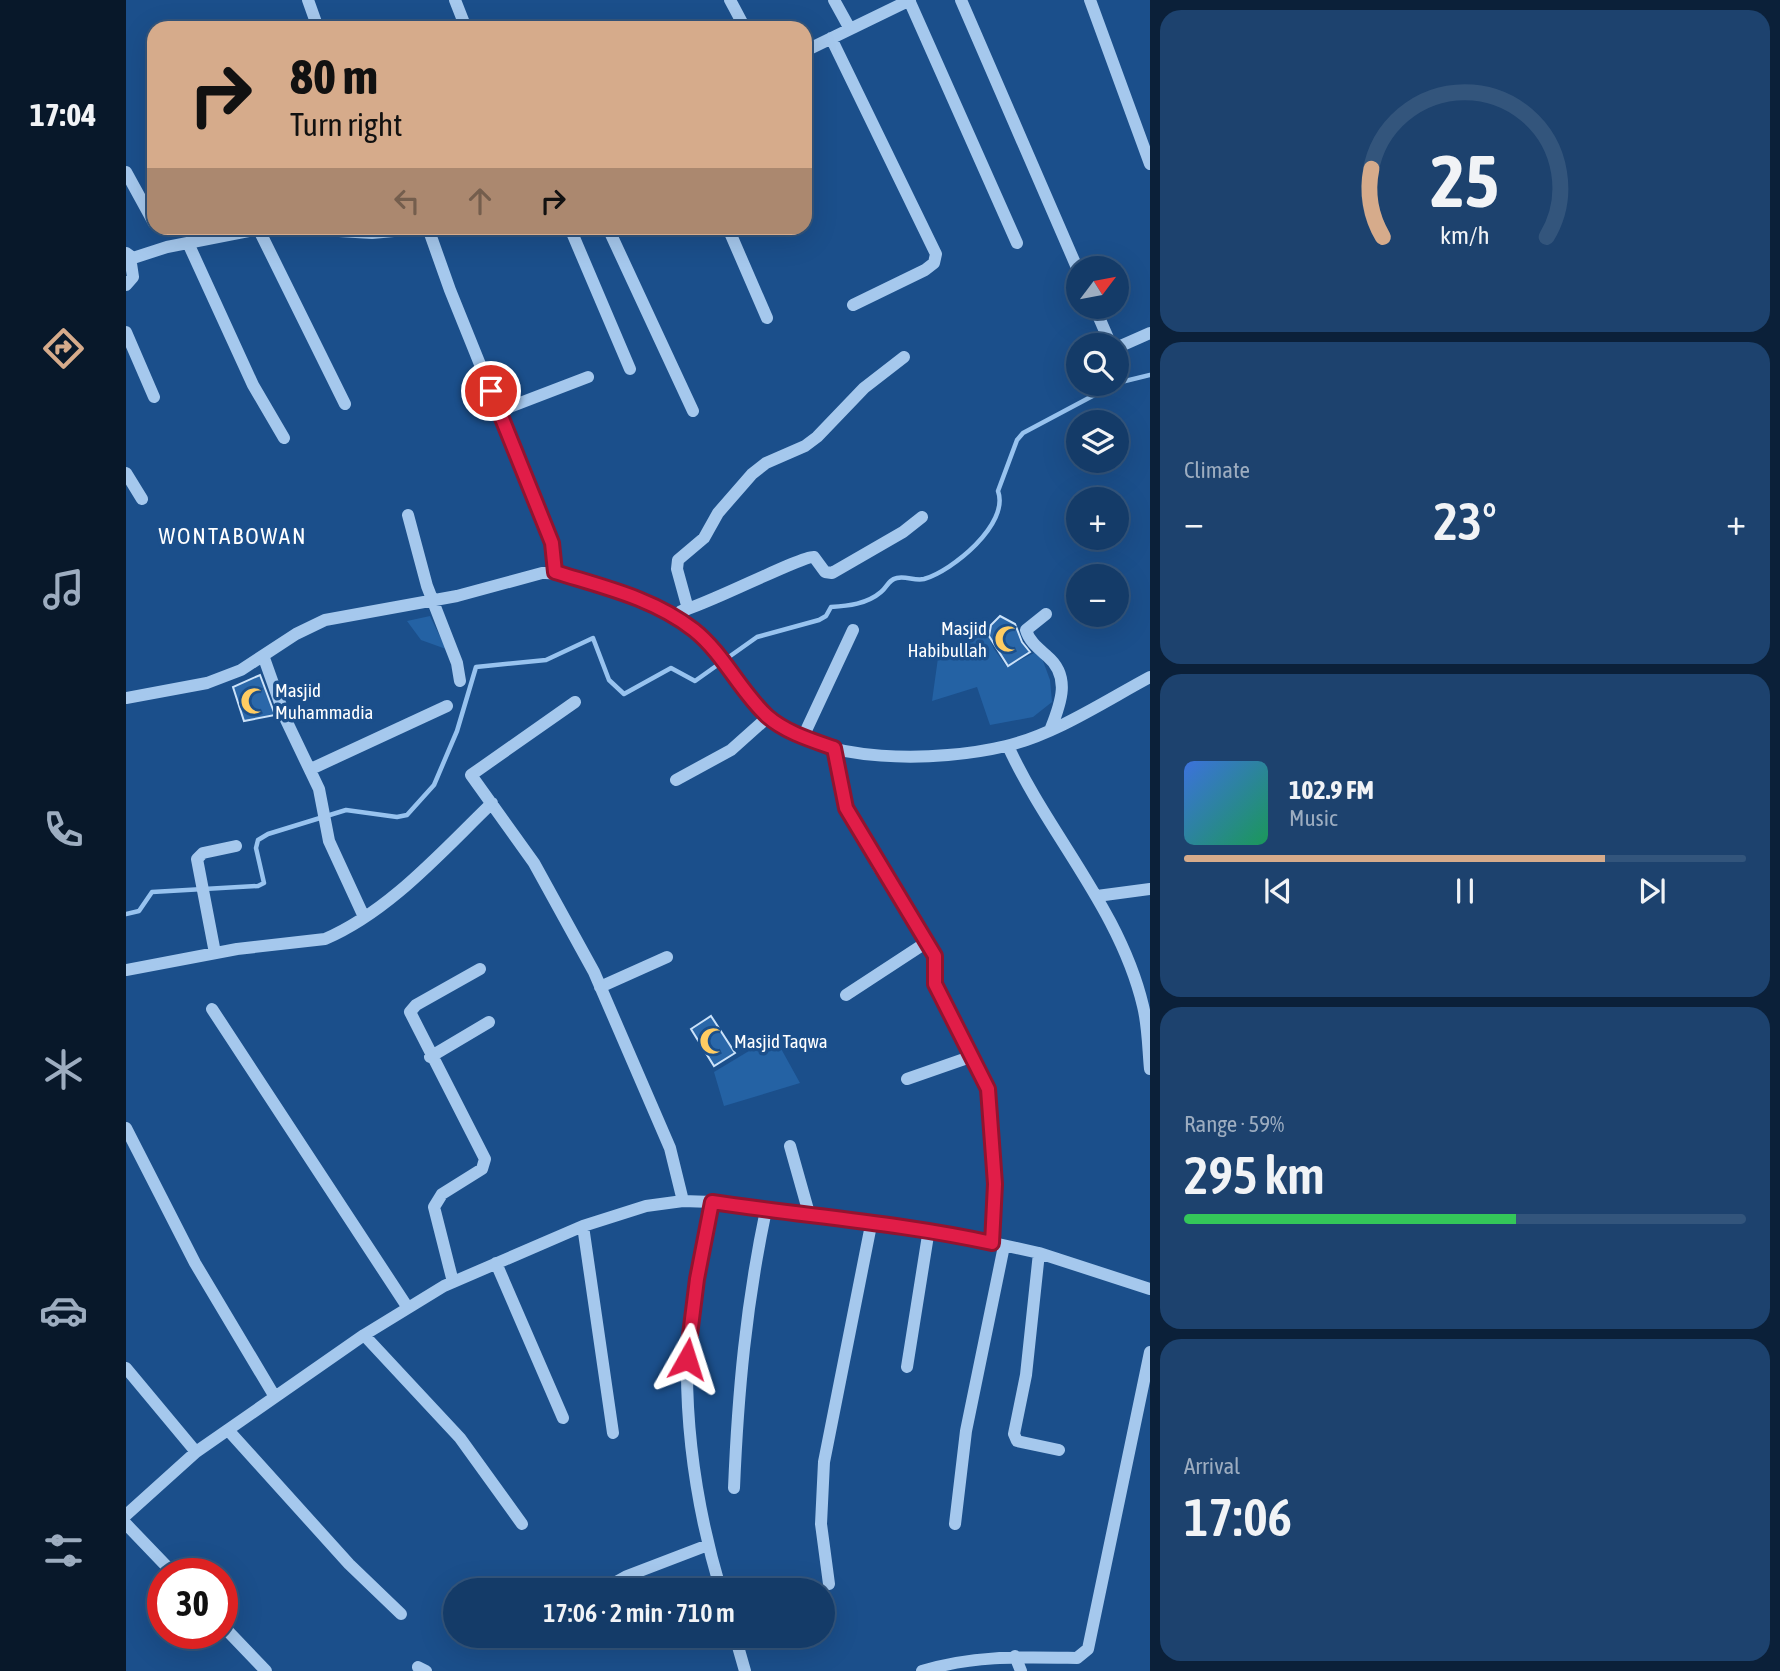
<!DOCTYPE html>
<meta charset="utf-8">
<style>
body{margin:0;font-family:"Asap Condensed",sans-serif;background:#1d426e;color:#f1f3f6;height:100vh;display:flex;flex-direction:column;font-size:26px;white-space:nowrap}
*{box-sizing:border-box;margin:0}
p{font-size:23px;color:#9dadc0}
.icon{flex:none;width:38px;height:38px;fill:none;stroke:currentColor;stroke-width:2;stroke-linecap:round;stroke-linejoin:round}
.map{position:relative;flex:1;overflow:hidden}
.details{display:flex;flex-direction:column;gap:10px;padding:10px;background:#0b2039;width:630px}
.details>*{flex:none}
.hud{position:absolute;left:21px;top:21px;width:665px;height:214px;border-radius:21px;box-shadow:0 7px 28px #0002,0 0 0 2px #33557c;background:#d6ab8b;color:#111;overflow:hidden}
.needle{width:46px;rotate:58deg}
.buttons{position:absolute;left:940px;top:256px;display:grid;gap:14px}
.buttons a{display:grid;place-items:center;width:63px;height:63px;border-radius:50%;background:#143b68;box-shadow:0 7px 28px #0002,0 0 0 2px #33557c;font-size:35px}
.speed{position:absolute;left:21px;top:1558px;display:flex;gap:14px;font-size:35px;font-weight:700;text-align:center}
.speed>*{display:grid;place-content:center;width:91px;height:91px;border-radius:50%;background:#143b68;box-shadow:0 7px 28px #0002,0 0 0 2px #33557c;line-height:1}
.speed .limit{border:10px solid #d22;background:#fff;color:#111}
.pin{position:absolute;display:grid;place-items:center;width:60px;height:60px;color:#fff;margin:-30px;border:4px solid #fff;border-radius:50%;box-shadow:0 2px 7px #0007}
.me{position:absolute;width:77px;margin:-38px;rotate:6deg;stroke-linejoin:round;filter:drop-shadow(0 0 5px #0008)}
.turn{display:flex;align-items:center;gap:24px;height:147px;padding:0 28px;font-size:32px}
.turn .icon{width:91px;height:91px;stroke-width:2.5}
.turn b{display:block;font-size:49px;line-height:60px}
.lanes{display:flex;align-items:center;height:66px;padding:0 28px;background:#0003;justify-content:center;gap:35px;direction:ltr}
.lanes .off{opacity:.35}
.big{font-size:52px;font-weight:600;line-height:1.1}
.details .tile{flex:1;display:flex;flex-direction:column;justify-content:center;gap:10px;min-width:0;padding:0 24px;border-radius:21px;background:#1d426e}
.details .dial{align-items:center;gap:0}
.dial svg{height:182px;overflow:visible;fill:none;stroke:#33557c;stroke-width:7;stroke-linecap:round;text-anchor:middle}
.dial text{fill:#f1f3f6;stroke:none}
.song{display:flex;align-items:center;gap:21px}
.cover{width:84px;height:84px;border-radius:10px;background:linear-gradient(135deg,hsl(220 70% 55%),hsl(150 70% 35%))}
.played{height:7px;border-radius:4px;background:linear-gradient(90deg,#d6ab8b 75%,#33557c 75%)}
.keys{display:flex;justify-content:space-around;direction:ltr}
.heat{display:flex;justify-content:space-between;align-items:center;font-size:38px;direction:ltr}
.charge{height:10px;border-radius:5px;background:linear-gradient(90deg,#34c759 59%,#33557c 0)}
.trip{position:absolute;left:317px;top:1578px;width:392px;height:70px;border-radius:35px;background:#143b68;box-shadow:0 7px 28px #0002,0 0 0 2px #33557c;font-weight:600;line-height:70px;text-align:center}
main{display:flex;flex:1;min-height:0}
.tabs{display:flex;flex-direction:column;width:126px;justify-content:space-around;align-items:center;background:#08182a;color:#9dadc0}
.tabs .icon{width:49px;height:49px}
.tabs .active{color:#d6ab8b}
.tabs b{font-size:32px;color:#f1f3f6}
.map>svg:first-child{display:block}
.green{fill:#2462a4}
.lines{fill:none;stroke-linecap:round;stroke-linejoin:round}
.stream{stroke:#98c3ef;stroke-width:4.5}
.building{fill:#2a67a9;stroke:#cbe2f9;stroke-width:2}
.minor{stroke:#a5c8ed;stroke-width:12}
.route-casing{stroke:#92132f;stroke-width:18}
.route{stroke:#e11d48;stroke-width:12}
.labels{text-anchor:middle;stroke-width:7;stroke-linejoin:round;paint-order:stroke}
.poi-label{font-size:19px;fill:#fff;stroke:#1b4f8b;text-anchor:start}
.quarter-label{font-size:23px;letter-spacing:2px;fill:#fff;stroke:#1b4f8b}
</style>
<main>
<nav class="tabs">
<b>17:04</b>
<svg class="icon active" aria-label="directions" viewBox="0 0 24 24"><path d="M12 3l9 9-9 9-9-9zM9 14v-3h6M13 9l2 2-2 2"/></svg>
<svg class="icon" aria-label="music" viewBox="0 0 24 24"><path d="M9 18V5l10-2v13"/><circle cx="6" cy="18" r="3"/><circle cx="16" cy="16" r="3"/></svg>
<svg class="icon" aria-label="phone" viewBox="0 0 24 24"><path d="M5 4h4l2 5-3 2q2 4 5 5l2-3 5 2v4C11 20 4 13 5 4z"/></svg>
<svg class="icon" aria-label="climate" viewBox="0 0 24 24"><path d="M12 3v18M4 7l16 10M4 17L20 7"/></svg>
<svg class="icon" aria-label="car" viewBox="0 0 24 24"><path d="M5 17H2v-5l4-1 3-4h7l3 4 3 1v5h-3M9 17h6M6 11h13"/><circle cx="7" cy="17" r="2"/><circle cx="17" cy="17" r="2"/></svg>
<svg class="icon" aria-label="filters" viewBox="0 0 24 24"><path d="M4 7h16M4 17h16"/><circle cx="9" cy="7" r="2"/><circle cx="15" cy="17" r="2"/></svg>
</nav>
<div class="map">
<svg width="1024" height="1671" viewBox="0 0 1024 1671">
<rect width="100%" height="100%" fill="#1b4f8b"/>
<!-- green -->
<path class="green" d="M 304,616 L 320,649 L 295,640 L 281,621 Z
M 860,631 L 868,649 L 881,667 L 910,652 L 917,661 L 924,680 L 926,702 L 907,717 L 864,725 L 851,687 L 806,701 L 812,658 Z
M 648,1036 L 674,1083 L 598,1106 L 588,1072 Z"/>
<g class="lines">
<!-- stream -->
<path class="stream" d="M 0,914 L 13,911 L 26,892 L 132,886 L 138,883 L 130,848 L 132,840 L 142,834 L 220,810 L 271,817 L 281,815 L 308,785 L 331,731 L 350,667 L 420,660 L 467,638 L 483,680 L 498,694 L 545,668 L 569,681 L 631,637 L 693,620 L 700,616 L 705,607 C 722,606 741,604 755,592 C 762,586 762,580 771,578 C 780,576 789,581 798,579 C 826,571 884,524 872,491 L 891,440 L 897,433 L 991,383 L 1024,375"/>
</g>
<!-- building -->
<path class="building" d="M 874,616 L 889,624 L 896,642 L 904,652 L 882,666 L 863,636 L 865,625 Z
M 134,675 L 149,715 L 118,721 L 107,687 Z
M 585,1016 L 609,1053 L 588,1066 L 565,1029 Z"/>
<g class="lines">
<!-- minor -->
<path class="minor" d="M 182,0 L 192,28
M 329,0 L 340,28
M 604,0 L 619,28
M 708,0 L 724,29
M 783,0 L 891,243
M 835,0 L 952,270
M 964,0 L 1024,164
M 705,38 L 810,254 L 808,263 L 799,270 L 727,305
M 679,51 L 784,0
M 0,172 L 28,223
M 132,228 L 219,404
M 164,228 L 246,233 L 300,228
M 302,228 L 324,290 L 426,543 L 430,572
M 444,228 L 504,369
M 482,228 L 567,411
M 602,228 L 641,318
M 62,243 L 127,385 L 158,438
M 0,253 L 7,258 L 41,247 L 138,228
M 0,285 L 7,277 L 4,257
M 968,306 L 985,345
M 0,332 L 28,397
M 990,348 L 1024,333
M 373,411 L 462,377
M 0,473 L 16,499
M 282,515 L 301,586 L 331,663 L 334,681
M 562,609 L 551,569 L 552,560 L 578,538 L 592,513 L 626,474 L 640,463 L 679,446 L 691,437 L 738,388 L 778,357
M 555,611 C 581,605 677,555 688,557 L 699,572 L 706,573 L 777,532 L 796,517
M 920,614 L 900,630 C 903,641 912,648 921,656 C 945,676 935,703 925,728
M 138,658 L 160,720 L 193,789 L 203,841 L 238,917
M 0,698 L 81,683 L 115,670 L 170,634 L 199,620 L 331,596 L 416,573 C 464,571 561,615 592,652 C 609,672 621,697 640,715 C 694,766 813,762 880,746 C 930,734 979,701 1024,677
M 449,702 L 345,775 L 408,863 L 468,972 L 544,1148 L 557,1201
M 677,737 L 727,630
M 882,746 C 922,834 994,909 1017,1006 C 1022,1026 1022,1048 1024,1069
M 708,748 L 720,808 L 753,868 L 809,955 L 809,984 L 862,1089 L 869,1184 L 866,1243
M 185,769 L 321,706
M 550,780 L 605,750 L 642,717
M 971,896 L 1024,889
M 89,953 L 71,859 L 77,853 L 110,846
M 0,970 L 111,949 L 199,939 C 264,911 316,851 366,803
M 474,987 L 541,957
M 720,995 L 801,942
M 86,1009 L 282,1308
M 304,1057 L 363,1022
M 781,1079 L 847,1056
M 0,1128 L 69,1263 L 149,1397
M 664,1146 L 684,1217
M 586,1202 C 576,1254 562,1307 561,1360 C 560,1437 573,1517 595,1591
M 457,1226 L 487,1433
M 913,1253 L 900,1375 L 888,1434 L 891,1441 L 933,1450
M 370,1263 L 437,1418
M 327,1282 L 308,1207 L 316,1194 L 356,1169 L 359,1159 L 284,1012 L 290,1005 L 354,969
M 238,1335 L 334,1438 L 396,1524
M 781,1367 L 803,1229
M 0,1368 L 70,1452
M 102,1430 L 223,1564 L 275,1614
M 608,1488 C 612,1392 620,1305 640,1210
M 0,1515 L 70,1452 L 238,1335 L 318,1286 L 457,1226 L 520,1206 L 557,1201 L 586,1202 L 745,1225 L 803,1229 L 913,1253 L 1024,1289
M 0,1524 L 47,1573
M 829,1524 L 840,1431 L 878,1246
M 703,1584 L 695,1524 L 698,1462 L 745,1225
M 474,1591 L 501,1576 L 582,1545
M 96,1625 L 140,1671
M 609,1636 L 619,1671
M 889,1656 L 895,1671
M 292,1667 L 300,1671
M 796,1671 C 848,1655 897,1657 951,1658 L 962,1649 L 1024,1352"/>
</g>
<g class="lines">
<defs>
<path id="route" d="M 365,391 L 426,543 L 429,572 C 477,587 527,598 568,630 C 598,654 613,690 641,716 C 659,732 685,740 708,748 L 720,808 L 809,956 L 809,984 L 862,1089 L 869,1184 L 866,1243 C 775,1223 679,1216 586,1202 L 571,1279 L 561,1359"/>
</defs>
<!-- route casing -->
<use href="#route" class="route-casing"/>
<!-- route -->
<use href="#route" class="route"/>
</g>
<!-- icons -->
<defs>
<symbol id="mosque-bare" viewBox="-9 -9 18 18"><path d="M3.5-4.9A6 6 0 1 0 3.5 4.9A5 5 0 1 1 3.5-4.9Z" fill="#ffcc62" stroke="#1b4f8b" stroke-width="2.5" paint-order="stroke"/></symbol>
</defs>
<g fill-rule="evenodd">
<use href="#mosque-bare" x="863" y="620" width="38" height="38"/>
<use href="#mosque-bare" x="109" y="682" width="38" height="38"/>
<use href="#mosque-bare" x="568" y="1022" width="38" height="38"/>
</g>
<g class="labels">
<!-- poi labels -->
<g class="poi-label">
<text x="861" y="635" text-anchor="end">Masjid<tspan x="861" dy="22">Habibullah</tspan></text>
<text x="149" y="697">Masjid<tspan x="149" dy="22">Muhammadia</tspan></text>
<text x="608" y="1048">Masjid Taqwa</text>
</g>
<!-- quarter labels -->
<g class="quarter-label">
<text x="107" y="544">WONTABOWAN</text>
</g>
</g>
</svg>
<div class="buttons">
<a><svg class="needle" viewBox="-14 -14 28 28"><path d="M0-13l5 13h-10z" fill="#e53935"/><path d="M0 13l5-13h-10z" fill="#9dadc0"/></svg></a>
<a><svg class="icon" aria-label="search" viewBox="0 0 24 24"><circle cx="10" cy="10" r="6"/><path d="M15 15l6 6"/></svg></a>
<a><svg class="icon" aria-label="layers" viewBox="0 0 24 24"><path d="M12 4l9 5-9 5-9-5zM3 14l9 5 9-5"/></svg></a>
<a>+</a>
<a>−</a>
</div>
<div class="speed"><div class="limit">30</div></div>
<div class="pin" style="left:365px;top:391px;background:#d93025"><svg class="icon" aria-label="arrive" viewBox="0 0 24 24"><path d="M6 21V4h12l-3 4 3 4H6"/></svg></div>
<svg class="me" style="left:561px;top:1359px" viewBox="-20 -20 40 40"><path d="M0-17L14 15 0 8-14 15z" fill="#e11d48" stroke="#fff" stroke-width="4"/></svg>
<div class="trip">17:06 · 2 min · 710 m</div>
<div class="hud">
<div class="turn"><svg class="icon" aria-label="right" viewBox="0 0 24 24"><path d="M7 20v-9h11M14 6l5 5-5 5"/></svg><div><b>80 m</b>Turn right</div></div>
<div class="lanes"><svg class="icon off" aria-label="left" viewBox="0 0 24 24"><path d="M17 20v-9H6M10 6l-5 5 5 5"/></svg><svg class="icon off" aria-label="ahead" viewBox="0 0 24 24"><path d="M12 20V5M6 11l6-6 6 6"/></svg><svg class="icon" aria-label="right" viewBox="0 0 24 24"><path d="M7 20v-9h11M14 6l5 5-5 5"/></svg></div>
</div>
</div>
<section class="details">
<div class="tile dial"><svg viewBox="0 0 100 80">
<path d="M14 69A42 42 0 1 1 86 69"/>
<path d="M14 69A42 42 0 0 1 9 39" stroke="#d6ab8b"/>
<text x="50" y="56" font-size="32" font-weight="700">25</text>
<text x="50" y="72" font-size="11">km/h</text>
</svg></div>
<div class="tile"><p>Climate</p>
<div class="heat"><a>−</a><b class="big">23°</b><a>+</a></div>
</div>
<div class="tile">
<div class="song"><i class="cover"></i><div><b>102.9 FM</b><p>Music</p></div></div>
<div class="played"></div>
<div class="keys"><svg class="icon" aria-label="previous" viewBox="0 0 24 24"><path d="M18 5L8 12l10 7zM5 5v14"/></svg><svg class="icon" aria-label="pause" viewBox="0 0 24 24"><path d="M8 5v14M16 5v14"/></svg><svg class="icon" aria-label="next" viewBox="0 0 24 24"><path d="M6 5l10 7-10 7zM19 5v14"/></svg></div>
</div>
<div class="tile"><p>Range · 59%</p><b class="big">295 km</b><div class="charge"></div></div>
<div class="tile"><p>Arrival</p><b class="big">17:06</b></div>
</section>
</main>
